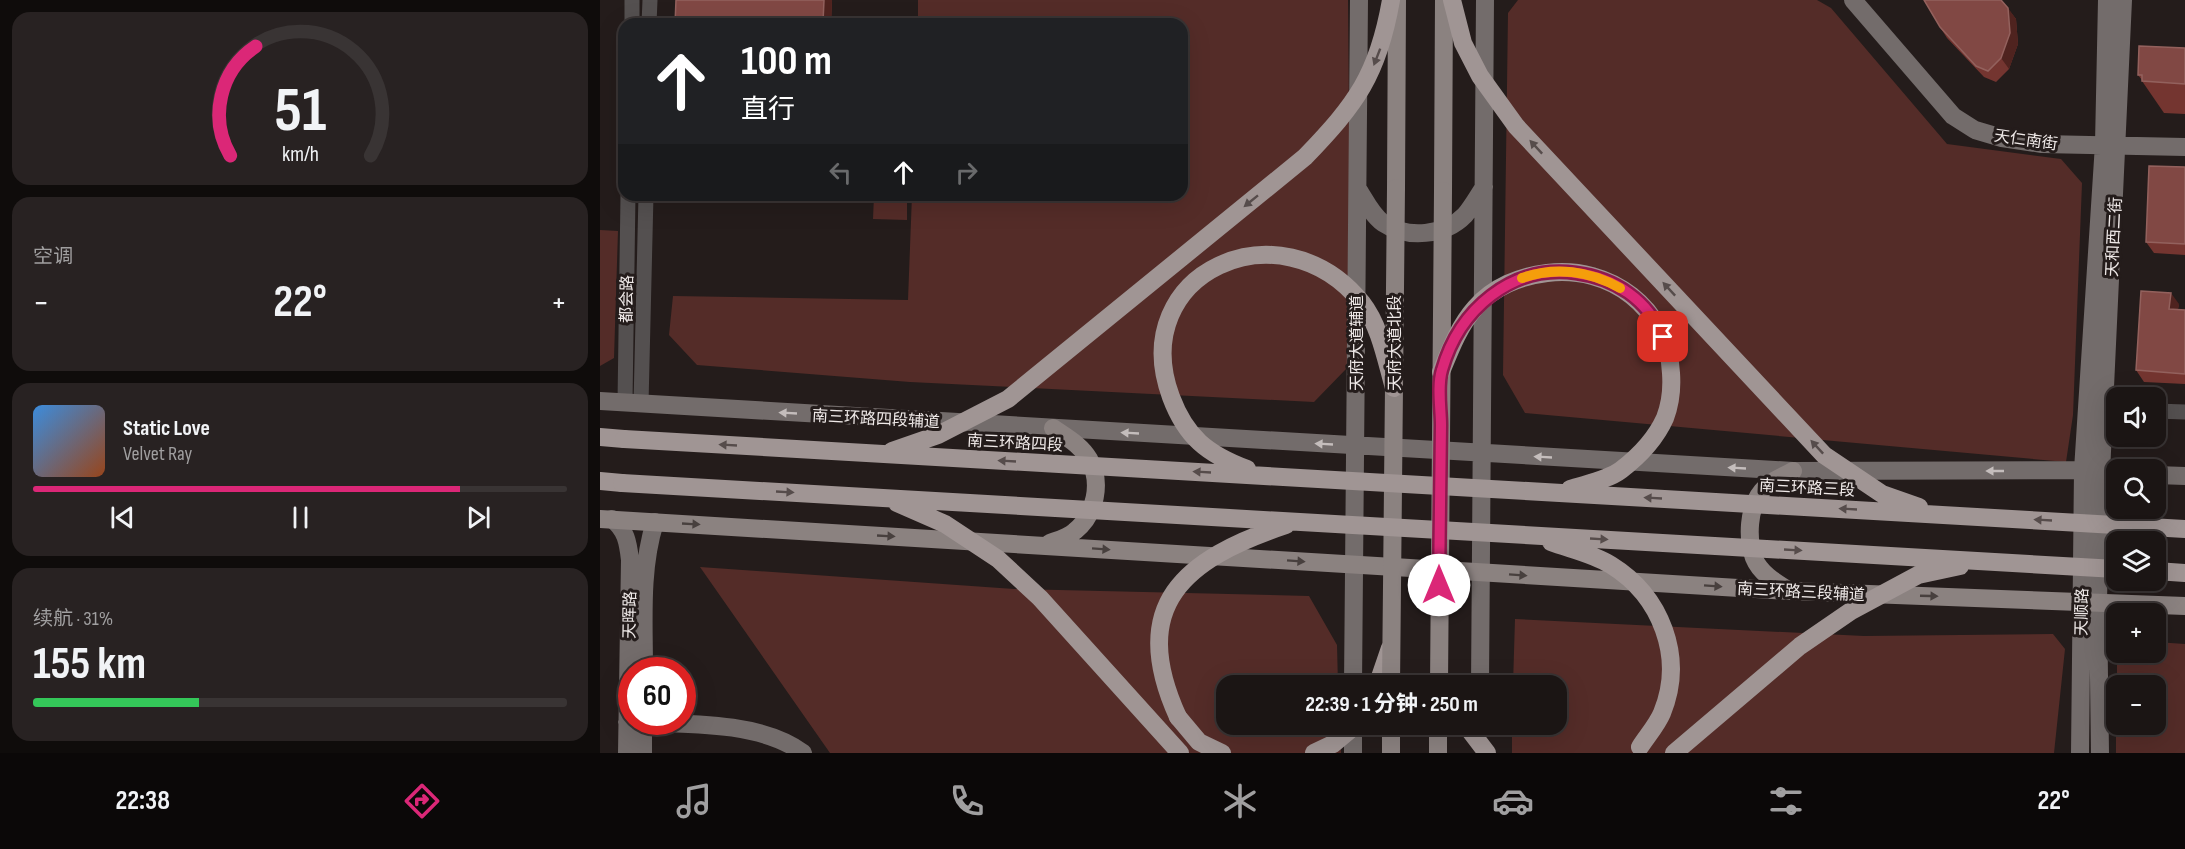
<!DOCTYPE html>
<html lang="zh">
<meta charset="utf-8">
<style>
body{margin:0;font-family:"Sofia Sans Condensed","Noto Sans SC",sans-serif;background:#282222;color:#f1f3f6;height:100vh;display:flex;flex-direction:column;font-size:22px;white-space:nowrap}
*{box-sizing:border-box;margin:0}
p{font-size:20px;color:#a09fa0}
.icon{flex:none;width:33px;height:33px;fill:none;stroke:currentColor;stroke-width:2;stroke-linecap:round;stroke-linejoin:round}
.map{position:relative;flex:1;overflow:hidden}
.panel{display:flex;flex-direction:column;gap:12px;padding:12px;background:#0f0c0b;width:600px}
.panel>*{flex:none}
.guide{position:absolute;left:18px;top:18px;width:570px;height:183px;border-radius:18px;box-shadow:0 6px 24px #0002,0 0 0 2px #393434;background:#202124;color:#fff;overflow:hidden}
.controls{position:absolute;left:1506px;top:387px;display:grid;gap:12px}
.controls a{display:grid;place-items:center;width:60px;height:60px;border-radius:12px;background:#1b1514;box-shadow:0 6px 24px #0002,0 0 0 2px #393434;font-size:30px}
.speed{position:absolute;left:18px;top:657px;display:flex;gap:12px;font-size:30px;font-weight:700;text-align:center}
.speed>*{display:grid;place-content:center;width:78px;height:78px;border-radius:50%;background:#1b1514;box-shadow:0 6px 24px #0002,0 0 0 2px #393434;line-height:1}
.speed .limit{border:9px solid #d22;background:#fff;color:#111}
.pin{position:absolute;display:grid;place-items:center;width:51px;height:51px;color:#fff;margin:-26px;border-radius:12px;box-shadow:0 3px 9px #0006}
.me{position:absolute;width:66px;margin:-33px;rotate:0deg;stroke-linejoin:round;filter:drop-shadow(0 0 4px #0008)}
.turn{display:flex;align-items:center;gap:21px;height:126px;padding:0 24px;font-size:27px}
.turn .icon{width:78px;height:78px;stroke-width:2.5}
.turn b{display:block;font-size:42px;line-height:51px}
.lanes{display:flex;align-items:center;height:57px;padding:0 24px;background:#0003;justify-content:center;gap:30px;direction:ltr}
.lanes .off{opacity:.35}
.big{font-size:45px;font-weight:700;line-height:1.1}
.panel .widget{flex:1;display:flex;flex-direction:column;justify-content:center;gap:9px;min-width:0;padding:0 21px;border-radius:18px;background:#282222}
.panel .dial{align-items:center;gap:0}
.dial svg{height:156px;overflow:visible;fill:none;stroke:#393434;stroke-width:7;stroke-linecap:round;text-anchor:middle}
.dial text{fill:#f1f3f6;stroke:none}
.song{display:flex;align-items:center;gap:18px}
.cover{width:72px;height:72px;border-radius:9px;background:linear-gradient(135deg,hsl(210 70% 55%),hsl(20 70% 35%))}
.played{height:6px;border-radius:3px;background:linear-gradient(90deg,#db2777 80%,#393434 80%)}
.keys{display:flex;justify-content:space-around;direction:ltr}
.heat{display:flex;justify-content:space-between;align-items:center;font-size:33px;direction:ltr}
.charge{height:9px;border-radius:4px;background:linear-gradient(90deg,#34c759 31%,#393434 0)}
.trip{position:absolute;left:616px;top:675px;width:351px;height:60px;border-radius:18px;background:#1b1514;box-shadow:0 6px 24px #0002,0 0 0 2px #393434;font-weight:700;line-height:60px;text-align:center}
.dock{display:flex;height:96px;justify-content:space-around;align-items:center;background:#0b0808;color:#a09fa0}
.dock .icon{width:42px;height:42px}
.dock .selected{color:#db2777}
.dock b{font-size:27px;color:#f1f3f6}
main{display:flex;flex:1;min-height:0}
.map>svg:first-child{display:block}
.green{fill:#542c28}
.lines{fill:none;stroke-linecap:round;stroke-linejoin:round}
.street{stroke:#545050;stroke-width:15}
.secondary{stroke:#736c6b;stroke-width:18}
.primary{stroke:#8b8280;stroke-width:18}
.highway{stroke:#a09594;stroke-width:18}
.primary-bridge{stroke:#8b8280;stroke-width:18}
.highway-bridge{stroke:#a09594;stroke-width:18}
.wall{fill:#743530}
.shaded-wall{fill:#4f231f}
.building{fill:#814844;stroke:#93615d;stroke-width:1.5}
.oneway{fill:#564c4b}
.oneway2{fill:#c4bdbc}
.oneway3{fill:#48403e}
.route-casing{stroke:#8e194d;stroke-width:15}
.route{stroke:#db2777;stroke-width:10}
.slow{stroke:#f59e0b;stroke-width:10}
.labels{text-anchor:middle;stroke-width:6;stroke-linejoin:round;paint-order:stroke}
.street-label{font-size:16px;fill:#efe9e8;stroke:#241c1b}
</style>
<main>
<section class="panel">
<div class="widget dial"><svg viewBox="0 0 100 80">
<path d="M14 69A42 42 0 1 1 86 69"/>
<path d="M14 69A42 42 0 0 1 27 13" stroke="#db2777"/>
<text x="50" y="56" font-size="32" font-weight="700">51</text>
<text x="50" y="72" font-size="11">km/h</text>
</svg></div>
<div class="widget"><p>空调</p>
<div class="heat"><a>−</a><b class="big">22°</b><a>+</a></div>
</div>
<div class="widget">
<div class="song"><i class="cover"></i><div><b>Static Love</b><p>Velvet Ray</p></div></div>
<div class="played"></div>
<div class="keys"><svg class="icon" aria-label="previous" viewBox="0 0 24 24"><path d="M18 5L8 12l10 7zM5 5v14"/></svg><svg class="icon" aria-label="pause" viewBox="0 0 24 24"><path d="M8 5v14M16 5v14"/></svg><svg class="icon" aria-label="next" viewBox="0 0 24 24"><path d="M6 5l10 7-10 7zM19 5v14"/></svg></div>
</div>
<div class="widget"><p>续航 · 31%</p><b class="big">155 km</b><div class="charge"></div></div>
</section>
<div class="map">
<svg width="1585" height="753" viewBox="0 0 1585 753">
<rect width="100%" height="100%" fill="#241c1b"/>
<!-- green -->
<path class="green" d="M 318,0 L 748,0 L 750,226 L 747,368 L 714,402 L 310,382 L 97,365 L 69,335 L 73,296 L 308,300 L 312,195 L 582,195 L 582,24 L 318,24 Z
M 918,0 L 1217,0 L 1231,8 L 1347,144 L 1461,159 L 1482,183 L 1473,415 L 1466,462 L 925,413 L 903,375 L 908,13 Z
M 274,195 L 307,195 L 307,220 L 273,219 Z
M 0,230 L 18,231 L 14,358 L 0,366 Z
M 100,567 L 414,589 L 709,596 L 737,645 L 738,685 L 627,686 L 627,724 L 740,725 L 741,753 L 230,753 Z
M 915,619 L 1264,636 L 1453,634 L 1465,649 L 1454,753 L 912,753 L 912,725 L 957,724 L 957,686 L 913,685 Z
M 1556,642 L 1585,644 L 1585,753 L 1516,753 L 1516,710 L 1516,724 L 1556,724 L 1556,686 L 1517,685 L 1517,653 L 1556,652 Z"/>
<g class="lines">
<!-- street -->
<path class="street" d="M 32,24 L 32,0
M 49,24 L 50,0
M 25,402 L 28,195
M 41,404 L 46,195
M 1556,411 L 1585,412"/>
<!-- secondary -->
<path class="secondary" d="M 1253,0 L 1353,116 L 1375,130 L 1402,138 L 1442,144 L 1585,147
M 758,189 C 765,200 772,215 783,223 C 807,239 845,236 865,215 C 872,207 878,196 884,187
M 0,401 L 1193,471 L 1483,470 L 1516,473
M 1556,475 L 1585,476
M 12,519 C 26,530 28,542 30,560 L 27,753
M 44,670 C 44,621 40,569 55,522
M 753,686 L 759,0
M 880,686 L 885,0
M 27,722 C 81,724 159,720 203,753
M 43,753 L 43,722
M 753,753 L 753,724
M 1480,753 L 1483,470 L 1504,144 L 1507,0
M 1500,753 L 1498,601 L 1501,473 L 1523,0"/>
<!-- primary -->
<path class="primary" d="M 796,188 L 797,0
M 843,191 L 844,0
M 0,519 L 1190,591 L 1585,606
M 450,543 C 458,540 469,537 475,531 C 496,514 502,482 489,459 C 481,445 466,437 453,428
M 1188,590 C 1175,582 1160,573 1154,558 C 1147,538 1148,508 1162,491 C 1170,481 1182,477 1193,471
M 791,753 L 791,724
M 838,753 L 838,724"/>
<!-- highway -->
<path class="highway" d="M 0,437 L 24,439
M 0,481 L 22,483
M 1556,571 L 1585,573
M 777,686 L 790,648
M 578,717 L 599,742 L 622,753"/>
<!-- primary-bridge -->
<path class="primary-bridge" d="M 791,686 L 796,188
M 839,686 L 843,191"/>
<!-- highway-bridge -->
<path class="highway-bridge" d="M 852,0 L 863,43 L 880,76 L 916,126 L 1224,455 L 1282,494 L 1319,507
M 841,372 C 850,350 859,326 875,308 C 893,287 920,276 947,273 C 1010,265 1068,308 1071,373 C 1072,387 1070,405 1065,418 C 1056,438 1038,457 1021,470 C 1008,480 985,484 970,489
M 24,439 L 1585,529
M 292,451 L 338,435 L 408,399 L 705,157 C 756,104 778,75 791,0
M 647,469 C 607,454 586,437 571,397 C 525,273 681,202 762,303 C 780,326 786,360 794,388
M 22,483 L 1516,569
M 297,503 L 345,524 L 398,559 L 440,598 L 580,753
M 951,542 C 970,549 994,554 1011,565 C 1061,596 1085,657 1062,713 C 1057,725 1047,736 1040,747
M 578,717 C 527,605 584,559 686,525
M 865,724 L 887,753
M 714,753 L 733,744 L 757,724
M 1074,753 L 1200,646 L 1251,611 L 1318,575 L 1360,566"/>
</g>
<!-- wall -->
<path class="wall" d="M 232,0 L 231,24 L 75,24 Z
M 1404,4 L 1416,19 L 1418,44 L 1409,69 L 1396,82 L 1384,77 L 1347,38 L 1340,27 Z
M 1585,48 L 1585,114 L 1564,113 L 1542,81 L 1542,80 L 1538,75 Z
M 1585,167 L 1585,255 L 1554,253 L 1546,242 Z
M 1579,304 L 1578,309 L 1585,310 L 1585,384 L 1544,382 L 1536,370 Z"/>
<!-- shaded-wall -->
<path class="shaded-wall" d="M 224,0 L 232,0 L 231,24 L 224,24 L 223,23 Z
M 1408,8 L 1416,19 L 1418,44 L 1409,69 L 1401,58 Z
M 1571,293 L 1579,304 L 1576,320 L 1569,309 Z"/>
<!-- building -->
<path class="building" d="M 76,0 L 224,0 L 223,23 L 188,21 L 188,24 L 75,24 Z
M 1324,0 L 1401,0 L 1408,8 L 1410,33 L 1401,58 L 1388,71 L 1376,66 L 1340,27 Z
M 1539,46 L 1585,48 L 1585,84 L 1542,81 L 1542,75 L 1538,75 Z
M 1549,166 L 1585,167 L 1585,244 L 1546,242 Z
M 1541,291 L 1571,293 L 1569,309 L 1585,310 L 1585,374 L 1536,370 Z"/>
<!-- one-way arrows -->
<defs><path id="oneway-solid" d="M-6-.8H1V-3.2L6.5 0L1 3.2V.8H-6Z" transform="scale(1.5)"/></defs>
<g class="oneway">
<use href="#oneway-solid" transform="translate(777 57) rotate(111)"/>
<use href="#oneway-solid" transform="translate(936 147) rotate(-133)"/>
<use href="#oneway-solid" transform="translate(651 201) rotate(141)"/>
<use href="#oneway-solid" transform="translate(1069 289) rotate(-133)"/>
<use href="#oneway-solid" transform="translate(128 445) rotate(-177)"/>
<use href="#oneway-solid" transform="translate(1217 447) rotate(-133)"/>
<use href="#oneway-solid" transform="translate(407 461) rotate(-177)"/>
<use href="#oneway-solid" transform="translate(602 472) rotate(-177)"/>
<use href="#oneway-solid" transform="translate(185 492) rotate(3)"/>
<use href="#oneway-solid" transform="translate(1053 498) rotate(-177)"/>
<use href="#oneway-solid" transform="translate(1248 509) rotate(-177)"/>
<use href="#oneway-solid" transform="translate(1443 520) rotate(-177)"/>
<use href="#oneway-solid" transform="translate(999 539) rotate(3)"/>
<use href="#oneway-solid" transform="translate(1193 550) rotate(3)"/>
</g>
<g class="oneway2">
<use href="#oneway-solid" transform="translate(188 413) rotate(-177)"/>
<use href="#oneway-solid" transform="translate(530 433) rotate(-177)"/>
<use href="#oneway-solid" transform="translate(724 444) rotate(-177)"/>
<use href="#oneway-solid" transform="translate(943 457) rotate(-177)"/>
<use href="#oneway-solid" transform="translate(1137 468) rotate(-177)"/>
<use href="#oneway-solid" transform="translate(1395 471) rotate(180)"/>
</g>
<g class="oneway3">
<use href="#oneway-solid" transform="translate(91 524) rotate(3)"/>
<use href="#oneway-solid" transform="translate(286 536) rotate(3)"/>
<use href="#oneway-solid" transform="translate(501 549) rotate(4)"/>
<use href="#oneway-solid" transform="translate(696 561) rotate(4)"/>
<use href="#oneway-solid" transform="translate(918 575) rotate(4)"/>
<use href="#oneway-solid" transform="translate(1113 586) rotate(4)"/>
<use href="#oneway-solid" transform="translate(1329 596) rotate(2)"/>
</g>
<g class="lines">
<defs>
<path id="route" d="M 839,585 C 840,532 840,479 841,425 C 841,409 837,386 842,370 C 859,310 911,264 976,273 C 1015,278 1048,300 1063,337"/>
</defs>
<!-- route casing -->
<use href="#route" class="route-casing"/>
<!-- route -->
<use href="#route" class="route"/>
<!-- slow -->
<path class="slow" d="M 922,278 C 955,266 990,271 1020,288"/>
</g>
<g class="labels">
<!-- street labels -->
<g class="street-label">
<text transform="translate(1426 139) rotate(8)" y="6">天仁南街</text>
<text transform="translate(1513 237) rotate(-87)" y="6">天和西二街</text>
<text transform="translate(26 299) rotate(-89)" y="6">都会路</text>
<text transform="translate(756 343) rotate(-90)" y="6">天府大道辅道</text>
<text transform="translate(794 343) rotate(-90)" y="6">天府大道北段</text>
<text transform="translate(276 418) rotate(3)" y="6">南三环路四段辅道</text>
<text transform="translate(415 442) rotate(3)" y="6">南三环路四段</text>
<text transform="translate(1207 487) rotate(3)" y="6">南三环路三段</text>
<text transform="translate(1201 591) rotate(3)" y="6">南三环路三段辅道</text>
<text transform="translate(1481 612) rotate(-89)" y="6">天顺路</text>
<text transform="translate(29 615) rotate(-89)" y="6">天晖路</text>
</g>
</g>
</svg>
<div class="controls">
<a><svg class="icon" aria-label="sound" viewBox="0 0 24 24"><path d="M4 9h4l5-4v14l-5-4H4zM17 9q2 3 0 6"/></svg></a>
<a><svg class="icon" aria-label="search" viewBox="0 0 24 24"><circle cx="10" cy="10" r="6"/><path d="M15 15l6 6"/></svg></a>
<a><svg class="icon" aria-label="layers" viewBox="0 0 24 24"><path d="M12 4l9 5-9 5-9-5zM3 14l9 5 9-5"/></svg></a>
<a>+</a>
<a>−</a>
</div>
<div class="speed"><div class="limit">60</div></div>
<div class="pin" style="left:1063px;top:337px;background:#d93025"><svg class="icon" aria-label="arrive" viewBox="0 0 24 24"><path d="M6 21V4h12l-3 4 3 4H6"/></svg></div>
<svg class="me" style="left:839px;top:585px" viewBox="-20 -20 40 40"><circle r="19" fill="#fff"/><path d="M0-13L10 11 0 6-10 11z" fill="#db2777"/></svg>
<div class="trip">22:39 · 1 分钟 · 250 m</div>
<div class="guide">
<div class="turn"><svg class="icon" aria-label="ahead" viewBox="0 0 24 24"><path d="M12 20V5M6 11l6-6 6 6"/></svg><div><b>100 m</b>直行</div></div>
<div class="lanes"><svg class="icon off" aria-label="left" viewBox="0 0 24 24"><path d="M17 20v-9H6M10 6l-5 5 5 5"/></svg><svg class="icon" aria-label="ahead" viewBox="0 0 24 24"><path d="M12 20V5M6 11l6-6 6 6"/></svg><svg class="icon off" aria-label="right" viewBox="0 0 24 24"><path d="M7 20v-9h11M14 6l5 5-5 5"/></svg></div>
</div>
</div>
</main>
<nav class="dock">
<b>22:38</b>
<svg class="icon selected" aria-label="directions" viewBox="0 0 24 24"><path d="M12 3l9 9-9 9-9-9zM9 14v-3h6M13 9l2 2-2 2"/></svg>
<svg class="icon" aria-label="music" viewBox="0 0 24 24"><path d="M9 18V5l10-2v13"/><circle cx="6" cy="18" r="3"/><circle cx="16" cy="16" r="3"/></svg>
<svg class="icon" aria-label="phone" viewBox="0 0 24 24"><path d="M5 4h4l2 5-3 2q2 4 5 5l2-3 5 2v4C11 20 4 13 5 4z"/></svg>
<svg class="icon" aria-label="climate" viewBox="0 0 24 24"><path d="M12 3v18M4 7l16 10M4 17L20 7"/></svg>
<svg class="icon" aria-label="car" viewBox="0 0 24 24"><path d="M5 17H2v-5l4-1 3-4h7l3 4 3 1v5h-3M9 17h6M6 11h13"/><circle cx="7" cy="17" r="2"/><circle cx="17" cy="17" r="2"/></svg>
<svg class="icon" aria-label="filters" viewBox="0 0 24 24"><path d="M4 7h16M4 17h16"/><circle cx="9" cy="7" r="2"/><circle cx="15" cy="17" r="2"/></svg>
<b>22°</b>
</nav>
